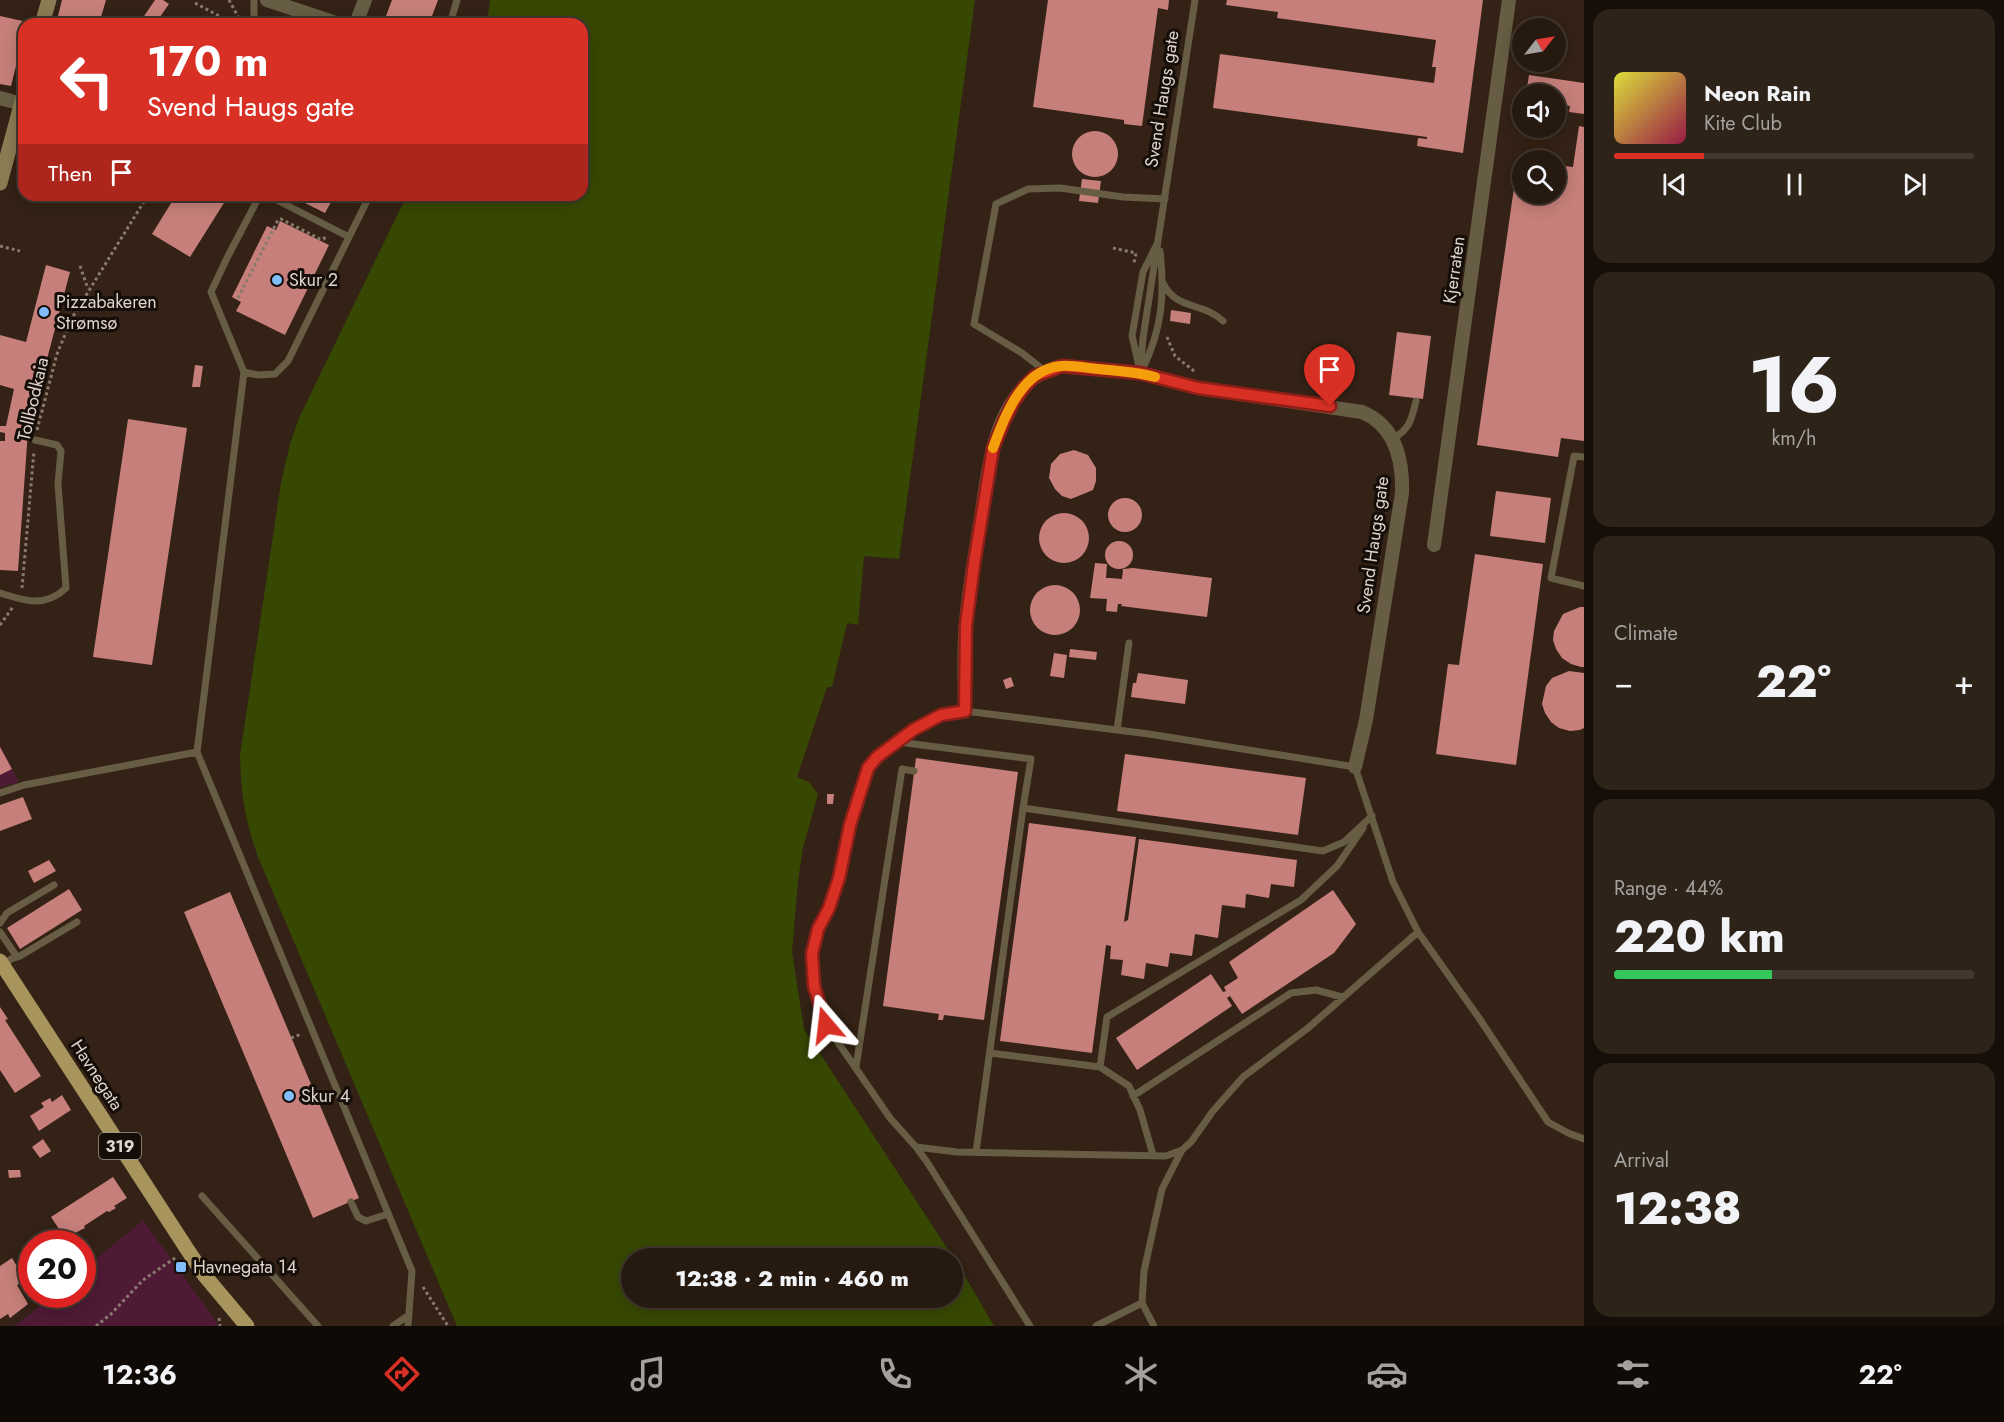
<!DOCTYPE html>
<meta charset="utf-8">
<style>
body{margin:0;font-family:Jost,sans-serif;background:#2e2319;color:#f1f3f6;height:100vh;display:flex;flex-direction:column;font-size:22px;white-space:nowrap}
*{box-sizing:border-box;margin:0}
p{font-size:20px;color:#a4a19f}
.icon{flex:none;width:33px;height:33px;fill:none;stroke:currentColor;stroke-width:2;stroke-linecap:round;stroke-linejoin:round}
.map{position:relative;flex:1;overflow:hidden}
.details{display:flex;flex-direction:column;gap:9px;padding:9px;background:#150e09;width:420px}
.details>*{flex:none}
.top-card{position:absolute;left:18px;top:18px;width:570px;height:183px;border-radius:18px;box-shadow:0 3px 15px #0003,0 0 0 2px #423830;background:#d93025;color:#fff;overflow:hidden}
.needle{width:39px;rotate:59deg}
.controls{position:absolute;left:1512px;top:18px;display:grid;gap:12px}
.controls a{display:grid;place-items:center;width:54px;height:54px;border-radius:50%;background:#261a10;box-shadow:0 3px 15px #0003,0 0 0 2px #423830;font-size:30px}
.speed{position:absolute;left:18px;top:1230px;display:flex;gap:12px;font-size:30px;font-weight:700;text-align:center}
.speed>*{display:grid;place-content:center;width:78px;height:78px;border-radius:50%;background:#261a10;box-shadow:0 3px 15px #0003,0 0 0 2px #423830;line-height:1}
.speed .limit{border:9px solid #d22;background:#fff;color:#111}
.pin{position:absolute;display:grid;place-items:center;width:51px;height:51px;color:#fff;margin:-62px -26px;border-radius:50% 50% 50% 0;rotate:-45deg;box-shadow:0 0 6px #0007}
.pin .icon{rotate:45deg}
.me{position:absolute;width:66px;margin:-33px;rotate:343deg;stroke-linejoin:round;filter:drop-shadow(0 0 4px #0008)}
.turn{display:flex;align-items:center;gap:21px;height:126px;padding:0 30px;font-size:27px}
.turn .icon{width:78px;height:78px;stroke-width:2.5}
.turn b{display:block;font-size:42px;line-height:51px}
.then{display:flex;align-items:center;height:57px;padding:0 30px;background:#0003;gap:12px;font-size:22px}
.big{font-size:45px;font-weight:800;line-height:1.1}
.details .tile{flex:1;display:flex;flex-direction:column;justify-content:center;gap:9px;min-width:0;padding:0 21px;border-radius:18px;background:#2e2319}
.details .dial{align-items:center;gap:0}
.dial b{font-size:78px;line-height:1}
.song{display:flex;align-items:center;gap:18px}
.cover{width:72px;height:72px;border-radius:9px;background:linear-gradient(135deg,hsl(60 70% 55%),hsl(340 70% 35%))}
.played{height:6px;border-radius:3px;background:linear-gradient(90deg,#d93025 25%,#423830 25%)}
.keys{display:flex;justify-content:space-around;direction:ltr}
.heat{display:flex;justify-content:space-between;align-items:center;font-size:33px;direction:ltr}
.charge{height:9px;border-radius:4px;background:linear-gradient(90deg,#34c759 44%,#423830 0)}
.trip{position:absolute;left:621px;top:1248px;width:342px;height:60px;border-radius:30px;background:#261a10;box-shadow:0 3px 15px #0003,0 0 0 2px #423830;font-weight:800;line-height:60px;text-align:center}
.menu{display:flex;height:96px;justify-content:space-around;align-items:center;background:#0f0a06;color:#a4a19f}
.menu .icon{width:42px;height:42px}
.menu .current{color:#d93025}
.menu b{font-size:27px;color:#f1f3f6}
main{display:flex;flex:1;min-height:0}
.map>svg:first-child{display:block}
.green{fill:#4f1a36}
.water{fill:#374803;fill-rule:evenodd}
.building{fill:#c67f7a}
.lines{fill:none;stroke-linecap:round;stroke-linejoin:round}
.path{stroke:#897a6f;stroke-width:3;stroke-dasharray:3 3;stroke-linecap:butt}
.service{stroke:#675d44;stroke-width:7}
.minor{stroke:#675d44;stroke-width:14}
.secondary{stroke:#8b7c53;stroke-width:15}
.primary{stroke:#a8945d;stroke-width:15}
.route-casing{stroke:#8d1f18;stroke-width:15}
.route{stroke:#d93025;stroke-width:10}
.slow{stroke:#f59e0b;stroke-width:10}
.poi-dot{fill:#81bdfa;stroke:#150d08;stroke-width:2}
.labels{text-anchor:middle;stroke-width:6;stroke-linejoin:round;paint-order:stroke}
.shield{fill:#150d08;stroke:#a29890;stroke-width:1.5}
.shield-label{font-size:16px;font-weight:bold;fill:#dfd3cb}
.street-label{font-size:18px;fill:#dfd3cb;stroke:#150d08}
.poi-label{font-size:18px;fill:#dfd3cb;stroke:#150d08;text-anchor:start}
</style>
<main>
<div class="map">
<svg width="1584" height="1326" viewBox="0 0 1584 1326">
<rect width="100%" height="100%" fill="#332215"/>
<!-- green -->
<path class="green" d="M 0,745 L 19,782 L 0,787 Z
M 143,1220 L 217,1323 L 217,1326 L 15,1326 L 53,1295 L 82,1294 L 83,1270 Z"/>
<!-- water -->
<path class="water" d="M 490,0 L 975,0 L 899,559 L 864,556 L 858,625 L 847,623 L 832,687 L 827,687 L 797,777 L 809,782 L 818,794 L 803,848 L 798,881 L 792,952 L 804,1029 L 962,1271 L 994,1326 L 457,1326 L 258,857 C 245,819 241,796 240,755 L 281,483 L 290,444 L 299,418 L 407,195 L 582,195 L 582,24 L 487,24 ZM 632,1258 L 952,1258 L 952,1298 L 632,1298 Z"/>
<!-- building -->
<path class="building" d="M 62,0 L 106,0 L 99,24 L 56,24 Z
M 155,0 L 163,0 L 169,4 L 155,24 L 150,24 L 142,19 Z
M 392,0 L 438,0 L 429,24 L 383,24 Z
M 1048,0 L 1169,0 L 1168,10 L 1158,8 L 1142,126 L 1124,124 L 1124,120 L 1033,107 Z
M 1227,0 L 1483,0 L 1463,153 L 1417,146 L 1418,138 L 1427,139 L 1427,137 L 1213,108 L 1220,54 L 1434,83 L 1436,67 L 1432,67 L 1436,40 L 1277,18 L 1278,12 L 1226,5 Z
M 0,16 L 27,22 L 24,24 L 24,34 L 11,86 L 0,84 Z
M 212,16 L 226,24 L 208,24 Z
M 1529,75 L 1584,83 L 1584,114 L 1569,112 L 1570,106 L 1556,104 L 1556,94 L 1526,94 Z
M 1579,126 L 1584,127 L 1584,441 L 1561,438 L 1558,457 L 1477,445 L 1518,160 L 1522,160 L 1522,194 L 1556,194 L 1556,165 L 1573,167 Z
M1072 154a23 23 0 1 1 46 0a23 23 0 1 1-46 0Z
M 1082,179 L 1101,181 L 1098,203 L 1079,201 Z
M 176,195 L 229,195 L 190,257 L 152,234 Z
M 294,195 L 335,195 L 325,213 L 293,197 Z
M 280,221 L 329,245 L 285,335 L 236,311 L 241,302 L 232,297 L 267,226 L 276,230 Z
M 46,265 L 70,272 L 28,431 L 18,571 L 0,570 L 0,441 L 5,441 L 5,433 L 0,432 L 0,426 L 6,426 L 14,389 L 0,385 L 0,335 L 26,342 Z
M 1171,310 L 1191,313 L 1190,324 L 1170,321 Z
M 1397,332 L 1431,336 L 1423,399 L 1389,395 Z
M 195,365 L 203,366 L 200,387 L 192,387 Z
M 128,419 L 187,428 L 152,665 L 93,657 Z
M 1074,450 L 1088,455 L 1096,468 L 1096,481 L 1093,490 L 1071,499 L 1062,496 L 1055,489 L 1049,478 L 1051,464 L 1060,454 Z
M 1496,491 L 1551,498 L 1545,543 L 1490,536 Z
M1108 515a17 17 0 1 1 34 0a17 17 0 1 1-34 0Z
M1039 538a25 25 0 1 1 50 0a25 25 0 1 1-50 0Z
M1105 555a14 14 0 1 1 28 0a14 14 0 1 1-28 0Z
M 1475,554 L 1543,564 L 1516,765 L 1436,754 L 1448,664 L 1459,665 Z
M 1095,563 L 1107,564 L 1106,578 L 1110,578 L 1122,579 L 1123,569 L 1133,568 L 1212,578 L 1207,617 L 1121,606 L 1122,604 L 1118,604 L 1117,612 L 1106,611 L 1107,599 L 1090,598 Z
M1030 610a25 25 0 1 1 50 0a25 25 0 1 1-50 0Z
M 1580,607 L 1584,607 L 1584,667 L 1581,667 L 1571,664 L 1562,658 L 1556,649 L 1553,640 L 1554,631 L 1563,614 Z
M 1070,649 L 1097,652 L 1096,660 L 1069,657 Z
M 1054,653 L 1067,655 L 1064,678 L 1050,676 Z
M 1569,671 L 1584,673 L 1584,728 L 1580,730 L 1570,731 L 1559,728 L 1551,722 L 1545,713 L 1542,704 L 1546,686 L 1552,678 Z
M 1138,673 L 1188,680 L 1185,704 L 1131,697 L 1133,683 L 1136,683 Z
M 1011,677 L 1014,686 L 1006,689 L 1003,680 Z
M 0,747 L 12,769 L 0,775 Z
M 1125,754 L 1306,778 L 1298,835 L 1117,811 Z
M 916,758 L 1018,772 L 984,1020 L 944,1015 L 943,1020 L 938,1020 L 939,1014 L 883,1006 Z
M 827,794 L 834,794 L 833,804 L 827,804 Z
M 23,797 L 32,819 L 0,831 L 0,805 Z
M 1029,823 L 1136,837 L 1124,922 L 1128,920 L 1139,839 L 1297,860 L 1294,887 L 1271,884 L 1269,898 L 1246,894 L 1245,908 L 1222,905 L 1218,938 L 1195,934 L 1192,956 L 1170,953 L 1168,967 L 1146,963 L 1144,979 L 1121,975 L 1123,960 L 1110,959 L 1111,946 L 1106,945 L 1092,1053 L 1000,1041 Z
M 49,860 L 56,871 L 34,883 L 28,871 Z
M 69,889 L 82,910 L 20,949 L 7,928 Z
M 1333,890 L 1356,924 L 1334,953 L 1242,1014 L 1230,996 L 1227,998 L 1232,1006 L 1137,1070 L 1116,1038 L 1211,974 L 1223,992 L 1226,991 L 1224,987 L 1238,978 L 1229,962 Z
M 230,892 L 359,1198 L 313,1218 L 184,912 Z
M 0,1007 L 8,1019 L 5,1020 L 41,1076 L 15,1093 L 0,1070 Z
M 62,1095 L 71,1110 L 39,1131 L 30,1116 L 44,1107 L 41,1103 L 50,1098 L 52,1102 Z
M 43,1139 L 51,1151 L 40,1158 L 32,1147 Z
M 8,1170 L 20,1170 L 21,1177 L 9,1178 Z
M 113,1177 L 127,1198 L 114,1206 L 116,1208 L 109,1212 L 107,1211 L 84,1226 L 85,1228 L 65,1238 L 51,1217 Z
M 12,1258 L 25,1280 L 17,1285 L 28,1304 L 10,1318 L 8,1314 L 0,1319 L 0,1266 Z"/>
<g class="lines">
<!-- path -->
<path class="path" d="M 229,0 L 242,24
M 195,3 L 234,24
M 0,246 L 20,251
M 1113,248 L 1136,253 L 1134,263
M 80,266 L 88,289
M 238,298 L 278,220 L 281,219 L 320,239 L 324,239 L 325,236
M 1167,337 L 1175,356 L 1194,371
M 37,430 L 57,354 L 72,318 L 148,195
M 22,588 L 34,451
M 0,625 L 13,607
M 291,1038 L 302,1034
M 423,1287 L 448,1326
M 219,1318 L 220,1326
M 96,1326 L 111,1314 L 143,1280 L 175,1258"/>
<!-- service -->
<path class="service" d="M 254,24 L 254,0
M 450,24 L 457,0
M 260,195 L 227,258 L 211,292 L 244,372 L 197,752 L 412,1271 L 408,1326
M 267,195 L 349,237 L 370,195
M 1163,283 C 1177,311 1201,301 1223,321
M 1139,366 L 1132,336 L 1143,272 L 1157,244
M 1143,368 C 1162,329 1165,294 1160,251
M 1045,371 L 1022,353 L 974,324 L 996,204 L 1028,189 L 1060,188 L 1123,197 L 1165,199
M 244,372 L 258,375 L 275,374 L 288,361 L 349,237
M 1140,373 L 1143,338 L 1195,0
M 1393,439 C 1410,428 1411,421 1416,401
M 1584,457 L 1574,456 L 1551,578 L 1584,586
M 0,593 C 25,601 45,608 66,588 L 58,484 L 61,451 L 57,445 L 35,440
M 1117,730 L 1129,643
M 898,742 L 1031,759 L 1023,808 L 1323,851 L 1344,842 L 1372,816
M 0,793 L 24,785 L 197,752
M 0,923 L 7,913 L 54,885
M 0,932 L 17,957
M 2,965 L 11,959 L 20,956 L 77,922
M 990,1053 L 1100,1067 L 1129,1086 L 1140,1110 L 1153,1155
M 856,1067 L 902,769 L 914,771
M 1100,1067 L 1107,1017 L 1301,900 L 1337,866 L 1363,828
M 1133,1096 L 1291,993 L 1316,990 L 1342,997
M 916,1147 L 957,1152 L 1166,1156 L 1182,1150 L 1191,1142 L 1213,1111 L 1243,1077 L 1308,1028 L 1418,932
M 976,1152 L 1023,808
M 202,1196 L 318,1326
M 351,1202 L 358,1217 L 366,1221 L 388,1214
M 393,1326 L 409,1315
M 1030,1326 L 927,1162 L 916,1147 L 890,1118 L 826,1025 L 814,986 L 812,954 L 818,929 L 829,908 L 839,877 L 850,825 L 868,768 L 877,757 L 913,730 L 941,715 L 965,711 L 1149,734 L 1355,767 L 1393,882 L 1418,932 L 1479,1018 L 1548,1122 L 1568,1133 L 1584,1139
M 1096,1326 L 1142,1303
M 1154,1326 L 1142,1303 L 1144,1271 L 1162,1189 L 1182,1150"/>
<!-- minor -->
<path class="minor" d="M 267,0 L 339,24
M 352,24 L 357,21 L 365,0
M 0,98 L 22,104
M 1434,545 L 1509,0
M 965,711 C 965,682 963,652 966,623 C 969,588 975,553 981,518 C 988,473 992,419 1026,385 C 1036,375 1048,369 1062,366 L 1140,373 L 1199,388 L 1362,412 C 1396,426 1403,460 1402,493 L 1366,720 L 1355,767"/>
<!-- secondary -->
<path class="secondary" d="M 42,24 L 49,0
M 0,183 L 24,94"/>
<!-- primary -->
<path class="primary" d="M 0,961 L 187,1249 L 205,1276 L 247,1326"/>
</g>
<g class="lines">
<defs>
<path id="route" d="M 826,1025 L 814,986 L 812,954 L 818,929 L 829,908 L 839,878 L 850,825 L 868,768 L 877,757 L 913,730 L 941,715 L 965,711 L 966,625 L 974,564 L 993,448 L 1004,421 L 1014,401 L 1025,386 L 1035,376 L 1062,366 L 1140,373 L 1198,388 L 1330,406"/>
</defs>
<!-- route casing -->
<use href="#route" class="route-casing"/>
<!-- route -->
<use href="#route" class="route"/>
<!-- slow -->
<path class="slow" d="M 993,448 C 1004,417 1022,369 1061,366 C 1073,365 1087,368 1099,369 C 1118,371 1136,372 1155,377"/>
</g>
<!-- markers -->
<g class="poi-dot">
<circle cx="277" cy="280" r="6"/>
<circle cx="44" cy="312" r="6"/>
<circle cx="289" cy="1096" r="6"/>
<rect x="175" y="1261" width="12" height="12" rx="3"/>
</g>
<g class="labels">
<!-- shield labels -->
<rect class="shield" x="99" y="1133" width="42" height="26" rx="4.5"/>
<g class="shield-label">
<text x="120" y="1152">319</text>
</g>
<!-- street labels -->
<g class="street-label">
<text transform="translate(1162 99) rotate(-81)" y="6">Svend Haugs gate</text>
<text transform="translate(1454 270) rotate(-82)" y="6">Kjerraten</text>
<text transform="translate(33 399) rotate(-77)" y="6">Tollbodkaia</text>
<text transform="translate(1373 545) rotate(-82)" y="6">Svend Haugs gate</text>
<text transform="translate(97 1075) rotate(57)" y="6">Havnegata</text>
</g>
<!-- poi labels -->
<g class="poi-label">
<text x="289" y="286">Skur 2</text>
<text x="56" y="308">Pizzabakeren<tspan x="56" dy="21">Strømsø</tspan></text>
<text x="301" y="1102">Skur 4</text>
<text x="193" y="1273">Havnegata 14</text>
</g>
</g>
</svg>
<div class="controls">
<a><svg class="needle" viewBox="-14 -14 28 28"><path d="M0-13l5 13h-10z" fill="#e53935"/><path d="M0 13l5-13h-10z" fill="#a4a19f"/></svg></a>
<a><svg class="icon" aria-label="sound" viewBox="0 0 24 24"><path d="M4 9h4l5-4v14l-5-4H4zM17 9q2 3 0 6"/></svg></a>
<a><svg class="icon" aria-label="search" viewBox="0 0 24 24"><circle cx="10" cy="10" r="6"/><path d="M15 15l6 6"/></svg></a>
</div>
<div class="speed"><div class="limit">20</div></div>
<div class="pin" style="left:1330px;top:406px;background:#d93025"><svg class="icon" aria-label="arrive" viewBox="0 0 24 24"><path d="M6 21V4h12l-3 4 3 4H6"/></svg></div>
<svg class="me" style="left:826px;top:1025px" viewBox="-20 -20 40 40"><path d="M0-17L14 15 0 8-14 15z" fill="#d93025" stroke="#fff" stroke-width="4"/></svg>
<div class="trip">12:38 · 2 min · 460 m</div>
<div class="top-card">
<div class="turn"><svg class="icon" aria-label="left" viewBox="0 0 24 24"><path d="M17 20v-9H6M10 6l-5 5 5 5"/></svg><div><b>170 m</b>Svend Haugs gate</div></div>
<div class="then">Then<svg class="icon" aria-label="arrive" viewBox="0 0 24 24"><path d="M6 21V4h12l-3 4 3 4H6"/></svg></div>
</div>
</div>
<section class="details">
<div class="tile">
<div class="song"><i class="cover"></i><div><b>Neon Rain</b><p>Kite Club</p></div></div>
<div class="played"></div>
<div class="keys"><svg class="icon" aria-label="previous" viewBox="0 0 24 24"><path d="M18 5L8 12l10 7zM5 5v14"/></svg><svg class="icon" aria-label="pause" viewBox="0 0 24 24"><path d="M8 5v14M16 5v14"/></svg><svg class="icon" aria-label="next" viewBox="0 0 24 24"><path d="M6 5l10 7-10 7zM19 5v14"/></svg></div>
</div>
<div class="tile dial"><b>16</b><p>km/h</p></div>
<div class="tile"><p>Climate</p>
<div class="heat"><a>−</a><b class="big">22°</b><a>+</a></div>
</div>
<div class="tile"><p>Range · 44%</p><b class="big">220 km</b><div class="charge"></div></div>
<div class="tile"><p>Arrival</p><b class="big">12:38</b></div>
</section>
</main>
<nav class="menu">
<b>12:36</b>
<svg class="icon current" aria-label="directions" viewBox="0 0 24 24"><path d="M12 3l9 9-9 9-9-9zM9 14v-3h6M13 9l2 2-2 2"/></svg>
<svg class="icon" aria-label="music" viewBox="0 0 24 24"><path d="M9 18V5l10-2v13"/><circle cx="6" cy="18" r="3"/><circle cx="16" cy="16" r="3"/></svg>
<svg class="icon" aria-label="phone" viewBox="0 0 24 24"><path d="M5 4h4l2 5-3 2q2 4 5 5l2-3 5 2v4C11 20 4 13 5 4z"/></svg>
<svg class="icon" aria-label="climate" viewBox="0 0 24 24"><path d="M12 3v18M4 7l16 10M4 17L20 7"/></svg>
<svg class="icon" aria-label="car" viewBox="0 0 24 24"><path d="M5 17H2v-5l4-1 3-4h7l3 4 3 1v5h-3M9 17h6M6 11h13"/><circle cx="7" cy="17" r="2"/><circle cx="17" cy="17" r="2"/></svg>
<svg class="icon" aria-label="filters" viewBox="0 0 24 24"><path d="M4 7h16M4 17h16"/><circle cx="9" cy="7" r="2"/><circle cx="15" cy="17" r="2"/></svg>
<b>22°</b>
</nav>
